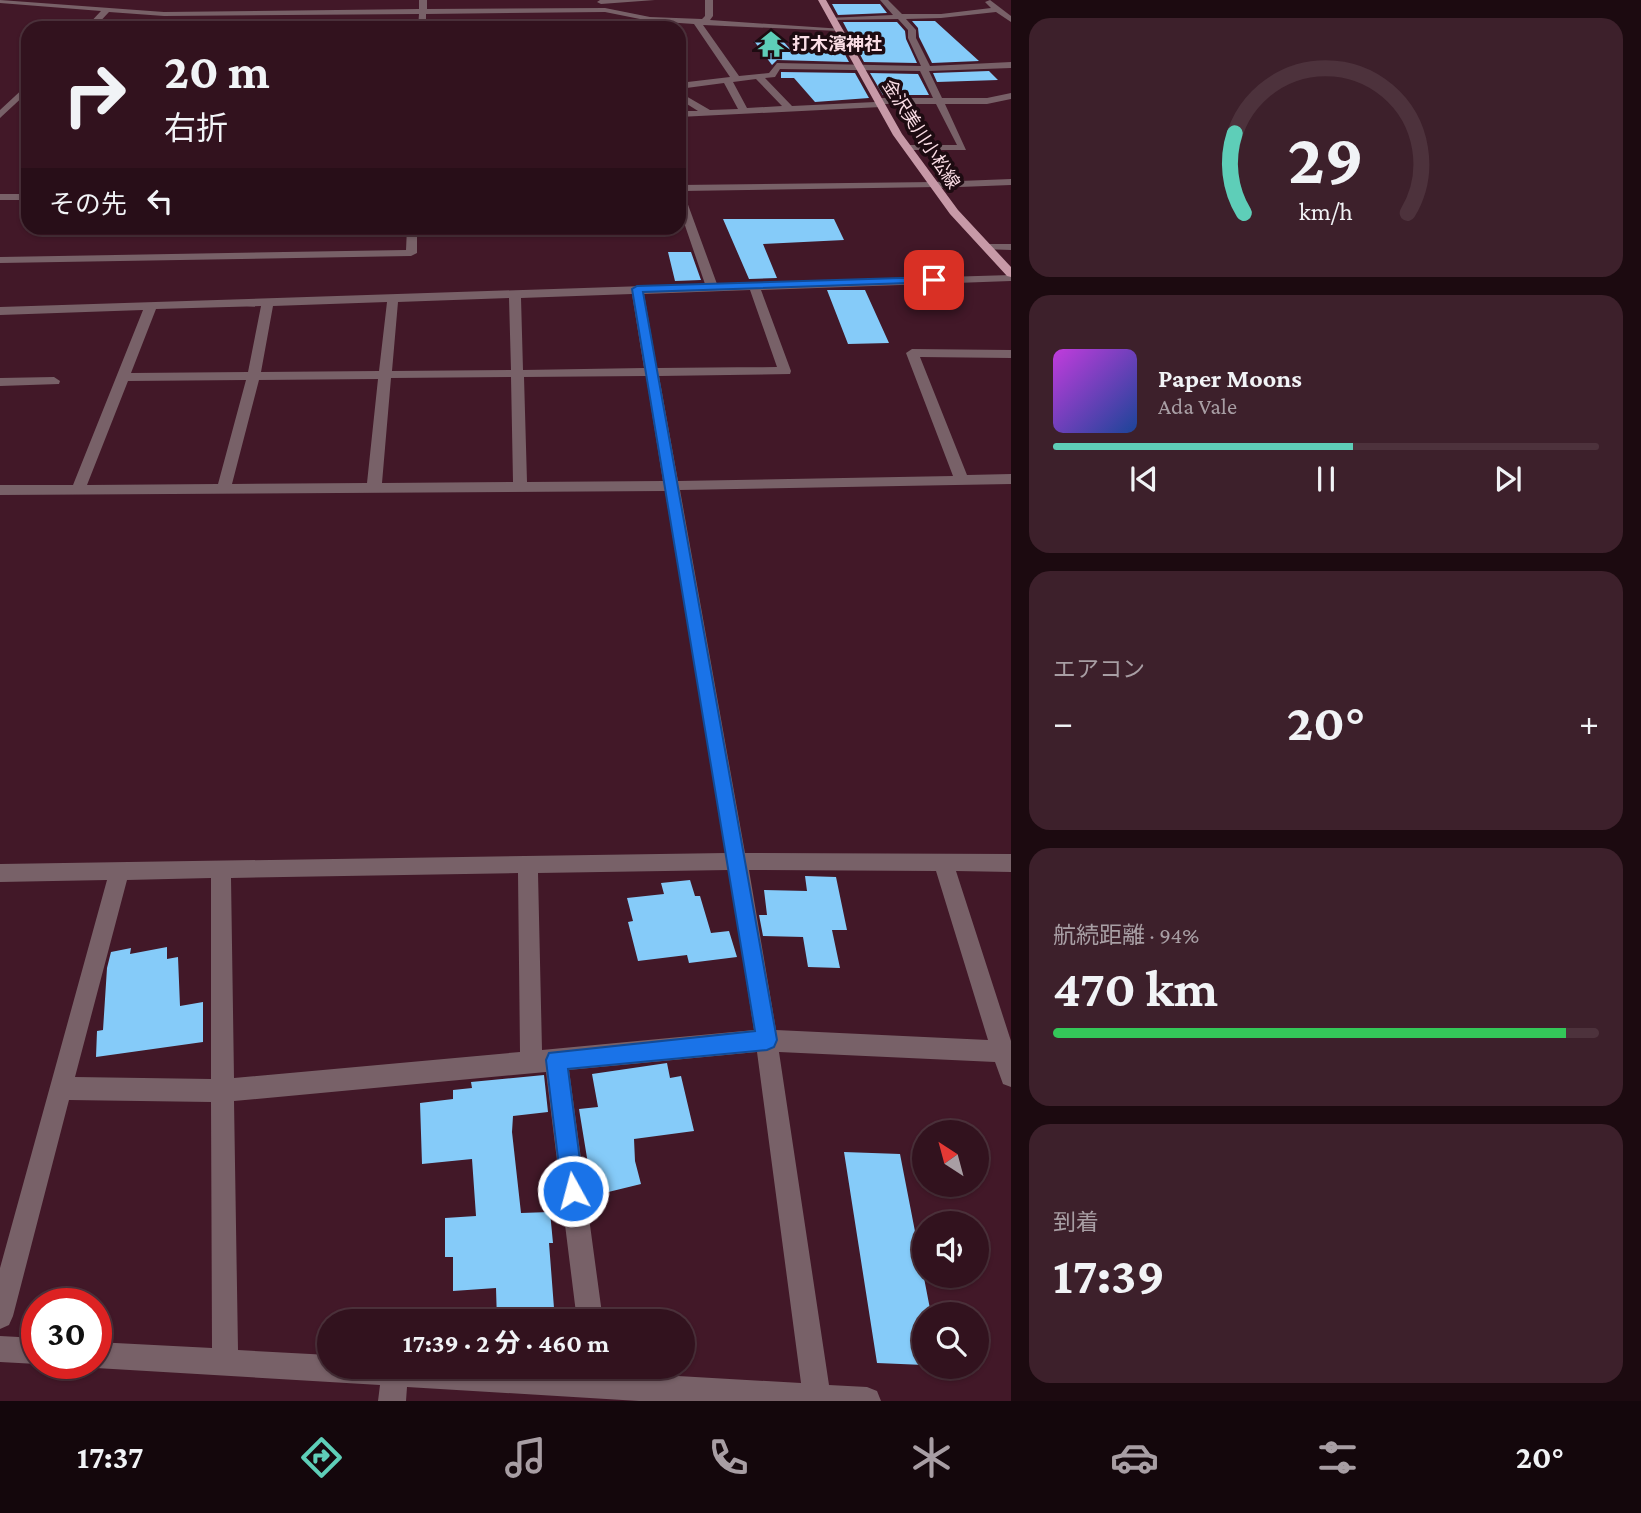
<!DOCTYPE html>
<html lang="ja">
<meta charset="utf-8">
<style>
body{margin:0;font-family:"Crimson Pro","Noto Sans JP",serif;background:#3d202b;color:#f1f3f6;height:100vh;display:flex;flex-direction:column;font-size:26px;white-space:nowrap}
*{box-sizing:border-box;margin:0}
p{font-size:23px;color:#a89ea4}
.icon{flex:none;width:38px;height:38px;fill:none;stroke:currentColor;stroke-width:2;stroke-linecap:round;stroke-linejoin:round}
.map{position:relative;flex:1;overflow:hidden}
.panel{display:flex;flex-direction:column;gap:18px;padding:18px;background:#1c0a10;width:630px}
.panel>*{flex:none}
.hud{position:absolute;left:21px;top:21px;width:665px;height:214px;border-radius:21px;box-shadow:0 2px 5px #0004,0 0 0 2px #4d323c;background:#32121e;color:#f1f3f6;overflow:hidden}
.needle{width:46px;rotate:324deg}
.tools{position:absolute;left:912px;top:1120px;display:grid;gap:14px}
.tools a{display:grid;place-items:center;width:77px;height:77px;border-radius:50%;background:#32121e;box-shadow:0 2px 5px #0004,0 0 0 2px #4d323c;font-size:35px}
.speed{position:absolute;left:21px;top:1288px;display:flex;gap:14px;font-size:35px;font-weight:700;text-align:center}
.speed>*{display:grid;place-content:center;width:91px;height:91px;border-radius:50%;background:#32121e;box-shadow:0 2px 5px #0004,0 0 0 2px #4d323c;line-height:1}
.speed .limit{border:10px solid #d22;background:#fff;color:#111}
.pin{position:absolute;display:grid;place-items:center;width:60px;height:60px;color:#fff;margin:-30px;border-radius:14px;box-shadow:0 4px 10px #0006}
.me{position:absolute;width:77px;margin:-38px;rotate:353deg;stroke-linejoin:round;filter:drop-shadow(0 0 5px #0008)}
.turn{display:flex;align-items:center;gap:24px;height:147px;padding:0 28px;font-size:32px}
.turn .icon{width:91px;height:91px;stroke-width:2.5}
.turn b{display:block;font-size:49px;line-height:60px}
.then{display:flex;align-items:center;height:66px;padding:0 28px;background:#0003;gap:14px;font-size:26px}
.big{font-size:52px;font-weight:700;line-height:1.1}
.panel .card{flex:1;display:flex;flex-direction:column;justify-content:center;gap:10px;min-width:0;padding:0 24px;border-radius:21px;background:#3d202b}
.panel .dial{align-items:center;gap:0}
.dial svg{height:182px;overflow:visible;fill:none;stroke:#4d323c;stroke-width:7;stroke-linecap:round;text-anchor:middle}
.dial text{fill:#f1f3f6;stroke:none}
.song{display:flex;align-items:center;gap:21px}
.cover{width:84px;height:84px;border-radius:10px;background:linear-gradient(135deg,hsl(290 70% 55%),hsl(220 70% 35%))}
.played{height:7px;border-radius:4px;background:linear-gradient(90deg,#5eceb8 55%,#4d323c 55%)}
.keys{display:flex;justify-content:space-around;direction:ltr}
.heat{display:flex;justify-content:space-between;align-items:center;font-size:38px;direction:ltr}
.charge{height:10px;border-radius:5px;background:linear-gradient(90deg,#34c759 94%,#4d323c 0)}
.trip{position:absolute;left:317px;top:1309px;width:378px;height:70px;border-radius:35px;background:#32121e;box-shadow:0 2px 5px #0004,0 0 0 2px #4d323c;font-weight:700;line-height:70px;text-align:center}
.menu{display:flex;height:112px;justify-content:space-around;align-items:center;background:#14070c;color:#a89ea4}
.menu .icon{width:49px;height:49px}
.menu .current{color:#5eceb8}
.menu b{font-size:32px;color:#f1f3f6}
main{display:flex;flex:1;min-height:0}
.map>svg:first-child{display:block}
.building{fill:#85cbf9}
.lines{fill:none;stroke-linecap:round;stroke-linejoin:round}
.minor{fill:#786168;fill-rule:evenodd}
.tertiary{fill:#786168;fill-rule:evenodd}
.primary{fill:#c799a7;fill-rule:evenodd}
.route{fill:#1a73e8;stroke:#114b97;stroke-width:2}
.labels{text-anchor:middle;stroke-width:7;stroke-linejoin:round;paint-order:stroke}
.far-poi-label{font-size:18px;font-weight:bold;fill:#fadde5;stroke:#1d0b11;text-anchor:start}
.far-street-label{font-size:18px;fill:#fadde5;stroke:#1d0b11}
</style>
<main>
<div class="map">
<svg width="1011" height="1401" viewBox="0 0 1011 1401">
<rect width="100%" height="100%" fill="#421828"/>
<!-- building -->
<path class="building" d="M 832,4 L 880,4 L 887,13 L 838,15 Z
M 912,21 L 935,21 L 979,61 L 932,63 L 919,37 L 918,28 Z
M 843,22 L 897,22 L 905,31 L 906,39 L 917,63 L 864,62 Z
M 754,41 L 783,41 L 790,49 L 842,49 L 849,62 L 777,60 L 772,65 Z
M 989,71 L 998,80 L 937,82 L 933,73 Z
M 781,72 L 855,73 L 869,98 L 815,102 L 794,78 L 781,78 Z
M 870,73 L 918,74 L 929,95 L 883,95 Z
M 723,219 L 834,219 L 844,240 L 763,244 L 777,278 L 749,279 Z
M 668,252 L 691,252 L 701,280 L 675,281 Z
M 827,290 L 865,290 L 889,343 L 848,344 Z
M 805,876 L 836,877 L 847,930 L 832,930 L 840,968 L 808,967 L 803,937 L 763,936 L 759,915 L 767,915 L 764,890 L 807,891 Z
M 690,880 L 695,896 L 700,896 L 711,933 L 729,931 L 737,957 L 689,963 L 687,955 L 638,961 L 628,922 L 633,921 L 627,898 L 664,894 L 661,883 Z
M 167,947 L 167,959 L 178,957 L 180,1006 L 203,1002 L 203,1042 L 96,1057 L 97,1031 L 103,1030 L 107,968 L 111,952 L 131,948 L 130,954 Z
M 667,1063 L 670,1078 L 681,1076 L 694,1131 L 634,1139 L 635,1161 L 641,1184 L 592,1196 L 586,1173 L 585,1165 L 588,1164 L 579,1109 L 598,1107 L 592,1074 Z
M 544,1075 L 548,1112 L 513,1116 L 512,1132 L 521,1213 L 550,1212 L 553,1243 L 549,1243 L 555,1321 L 497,1321 L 496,1288 L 453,1291 L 453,1257 L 445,1257 L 445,1218 L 476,1216 L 472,1159 L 422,1164 L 420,1103 L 453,1099 L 453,1090 L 472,1088 L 471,1082 Z
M 844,1152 L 900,1154 L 931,1314 L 924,1314 L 924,1365 L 877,1363 Z"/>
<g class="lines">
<!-- minor -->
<path class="minor" d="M 0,0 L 164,12 L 419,9 L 419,0 L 427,0 L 427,9 L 605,8 L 650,17 L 702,19 L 705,16 L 705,0 L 713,0 L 713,16 L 710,20 L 843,29 L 839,31 L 703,25 L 739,76 L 769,73 L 777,63 L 921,66 L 908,38 L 908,30 L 898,19 L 832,20 L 828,18 L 893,15 L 880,0 L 888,0 L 902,14 L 941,14 L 991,8 L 985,2 L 990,0 L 1011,16 L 1011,22 L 996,12 L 941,18 L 906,19 L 916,30 L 916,38 L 930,66 L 1011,62 L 1011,68 L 929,71 L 942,98 L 987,98 L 1011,93 L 1011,99 L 987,104 L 945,104 L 966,150 L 907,150 L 904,149 L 904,145 L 957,145 L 936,104 L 885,104 L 881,107 L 679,117 L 679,111 L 698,111 L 679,99 L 679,92 L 710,110 L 738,109 L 724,83 L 679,89 L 679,83 L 730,77 L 694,24 L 650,21 L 605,12 L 426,14 L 426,28 L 418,28 L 419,14 L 164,16 L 109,12 L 94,28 L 85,28 L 101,11 L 0,3 ZM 780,69 L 920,71 L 933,98 L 879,98 L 875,102 L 792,106 L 765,78 L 775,77 ZM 756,79 L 782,106 L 747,108 L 733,82 Z
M 600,0 L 655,0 L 601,4 L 597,2 Z
M 28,84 L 28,92 L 0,118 L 0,110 Z
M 934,182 L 938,183 L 938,187 L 683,191 L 717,284 L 1011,275 L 1011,281 L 761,290 L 791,371 L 790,374 L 659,376 L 678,481 L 953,476 L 906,353 L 912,349 L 1011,350 L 1011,358 L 920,357 L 967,475 L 1011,474 L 1011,484 L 680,490 L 745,853 L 1011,854 L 1011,872 L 956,871 L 1011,1041 L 1011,1087 L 1003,1084 L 995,1062 L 779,1052 L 829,1385 L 867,1387 L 877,1391 L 881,1401 L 639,1401 L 407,1387 L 406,1401 L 378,1401 L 380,1385 L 96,1368 L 87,1364 L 96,1363 L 96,1342 L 212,1348 L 211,1102 L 69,1100 L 13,1316 L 9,1325 L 0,1329 L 0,1268 L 107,880 L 0,882 L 0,864 L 726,853 L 665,491 L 0,495 L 0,485 L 73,485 L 143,310 L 0,315 L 0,307 L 705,284 L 679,208 L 679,185 ZM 750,290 L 777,367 L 657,368 L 644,294 ZM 632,294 L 644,368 L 523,370 L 521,298 ZM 509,298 L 511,370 L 392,371 L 398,302 ZM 387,302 L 379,371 L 261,372 L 273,306 ZM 261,306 L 248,372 L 131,373 L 156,309 ZM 646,376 L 663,481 L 527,482 L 524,377 ZM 511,377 L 513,482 L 382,483 L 391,378 ZM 378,379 L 367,483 L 232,484 L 259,380 ZM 246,380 L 218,484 L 87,485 L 128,381 ZM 729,870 L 754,1030 L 542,1050 L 538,873 ZM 749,870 L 936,871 L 988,1040 L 776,1030 ZM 518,873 L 520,1052 L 234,1078 L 231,878 ZM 211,878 L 211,1079 L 75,1077 L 127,880 ZM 757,1052 L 801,1383 L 609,1372 L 608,1367 L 582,1367 L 582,1370 L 520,1367 L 329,1367 L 329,1355 L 238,1350 L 234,1101 L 546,1072 L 577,1321 L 603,1321 L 569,1070 Z
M 0,194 L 28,194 L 28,200 L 0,200 Z
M 407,228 L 417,228 L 417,253 L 411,256 L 0,263 L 0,257 L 406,250 Z
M 986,244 L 1011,244 L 1011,250 L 982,249 L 982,245 Z
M 54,377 L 60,381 L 59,384 L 0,386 L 0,378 Z
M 0,1336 L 37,1338 L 37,1363 L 40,1363 L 37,1364 L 0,1362 Z"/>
<!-- tertiary -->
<path class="tertiary" d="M 1011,179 L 1011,185 L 934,188 L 929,185 L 934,182 Z"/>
<!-- primary -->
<path class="primary" d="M 818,0 L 826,0 L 902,134 L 958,210 L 1011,267 L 1011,277 L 1007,276 L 950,214 L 893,135 Z"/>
</g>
<!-- route -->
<path class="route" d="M 934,277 L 938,278 L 938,282 L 643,292 L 777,1040 L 774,1047 L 767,1050 L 568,1069 L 584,1191 L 581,1199 L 573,1202 L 565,1199 L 562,1191 L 546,1060 L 549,1053 L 755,1031 L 632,289 L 637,286 Z"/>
<!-- icons -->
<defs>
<symbol id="temple-bare" viewBox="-9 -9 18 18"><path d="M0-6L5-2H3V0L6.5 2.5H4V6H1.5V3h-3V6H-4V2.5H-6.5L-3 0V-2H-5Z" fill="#5eceb8" stroke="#1d0b11" stroke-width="2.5" paint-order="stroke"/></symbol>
</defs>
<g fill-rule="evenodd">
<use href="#temple-bare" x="752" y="25" width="38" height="38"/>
</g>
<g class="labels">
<!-- far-poi labels -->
<g class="far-poi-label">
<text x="792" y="50">打木濱神社</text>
</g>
<!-- far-street labels -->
<g class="far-street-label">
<text transform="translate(921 134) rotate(57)" y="6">金沢美川小松線</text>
</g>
</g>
</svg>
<div class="tools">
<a><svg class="needle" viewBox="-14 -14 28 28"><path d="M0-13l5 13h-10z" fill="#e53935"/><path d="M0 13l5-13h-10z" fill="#a89ea4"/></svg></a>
<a><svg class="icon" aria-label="sound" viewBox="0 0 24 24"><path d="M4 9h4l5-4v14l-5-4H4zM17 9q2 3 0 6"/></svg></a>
<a><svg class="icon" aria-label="search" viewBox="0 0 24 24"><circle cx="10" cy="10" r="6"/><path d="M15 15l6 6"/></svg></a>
</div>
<div class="speed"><div class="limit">30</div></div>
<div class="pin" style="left:934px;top:280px;background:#d93025"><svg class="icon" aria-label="arrive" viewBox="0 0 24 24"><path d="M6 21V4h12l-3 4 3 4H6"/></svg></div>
<svg class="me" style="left:573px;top:1191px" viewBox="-20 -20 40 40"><circle r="17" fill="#1a73e8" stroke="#fff" stroke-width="3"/><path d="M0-11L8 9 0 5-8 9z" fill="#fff"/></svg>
<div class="trip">17:39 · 2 分 · 460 m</div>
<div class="hud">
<div class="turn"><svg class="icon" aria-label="right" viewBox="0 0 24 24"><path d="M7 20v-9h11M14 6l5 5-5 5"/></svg><div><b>20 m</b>右折</div></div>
<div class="then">その先<svg class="icon" aria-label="left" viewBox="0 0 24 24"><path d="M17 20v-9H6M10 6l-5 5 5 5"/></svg></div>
</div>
</div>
<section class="panel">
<div class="card dial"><svg viewBox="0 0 100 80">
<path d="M14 69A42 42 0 1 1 86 69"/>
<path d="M14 69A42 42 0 0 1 10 34" stroke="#5eceb8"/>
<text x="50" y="56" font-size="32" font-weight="700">29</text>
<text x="50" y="72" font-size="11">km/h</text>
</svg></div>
<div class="card">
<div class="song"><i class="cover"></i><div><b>Paper Moons</b><p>Ada Vale</p></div></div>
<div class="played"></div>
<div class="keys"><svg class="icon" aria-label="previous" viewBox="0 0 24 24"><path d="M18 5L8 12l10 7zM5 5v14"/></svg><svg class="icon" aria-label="pause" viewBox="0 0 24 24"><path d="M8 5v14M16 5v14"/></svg><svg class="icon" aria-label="next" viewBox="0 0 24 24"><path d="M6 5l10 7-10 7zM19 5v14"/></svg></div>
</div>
<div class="card"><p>エアコン</p>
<div class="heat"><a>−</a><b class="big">20°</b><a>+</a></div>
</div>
<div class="card"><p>航続距離 · 94%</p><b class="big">470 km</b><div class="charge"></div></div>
<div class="card"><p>到着</p><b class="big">17:39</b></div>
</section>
</main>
<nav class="menu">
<b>17:37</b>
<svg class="icon current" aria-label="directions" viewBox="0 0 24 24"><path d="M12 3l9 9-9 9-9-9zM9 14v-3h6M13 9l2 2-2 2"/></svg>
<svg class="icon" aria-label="music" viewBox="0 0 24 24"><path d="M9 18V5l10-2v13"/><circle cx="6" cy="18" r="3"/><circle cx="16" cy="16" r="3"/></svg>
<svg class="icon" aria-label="phone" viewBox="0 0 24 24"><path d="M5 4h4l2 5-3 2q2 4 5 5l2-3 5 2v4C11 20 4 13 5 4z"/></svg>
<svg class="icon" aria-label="climate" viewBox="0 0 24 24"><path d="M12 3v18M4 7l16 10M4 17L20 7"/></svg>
<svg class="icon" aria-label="car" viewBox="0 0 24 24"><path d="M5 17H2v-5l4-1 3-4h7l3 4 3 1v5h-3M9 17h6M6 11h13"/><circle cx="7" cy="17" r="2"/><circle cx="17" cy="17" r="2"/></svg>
<svg class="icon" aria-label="filters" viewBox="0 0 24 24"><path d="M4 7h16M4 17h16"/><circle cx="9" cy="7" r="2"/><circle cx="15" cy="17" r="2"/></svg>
<b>20°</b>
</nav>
